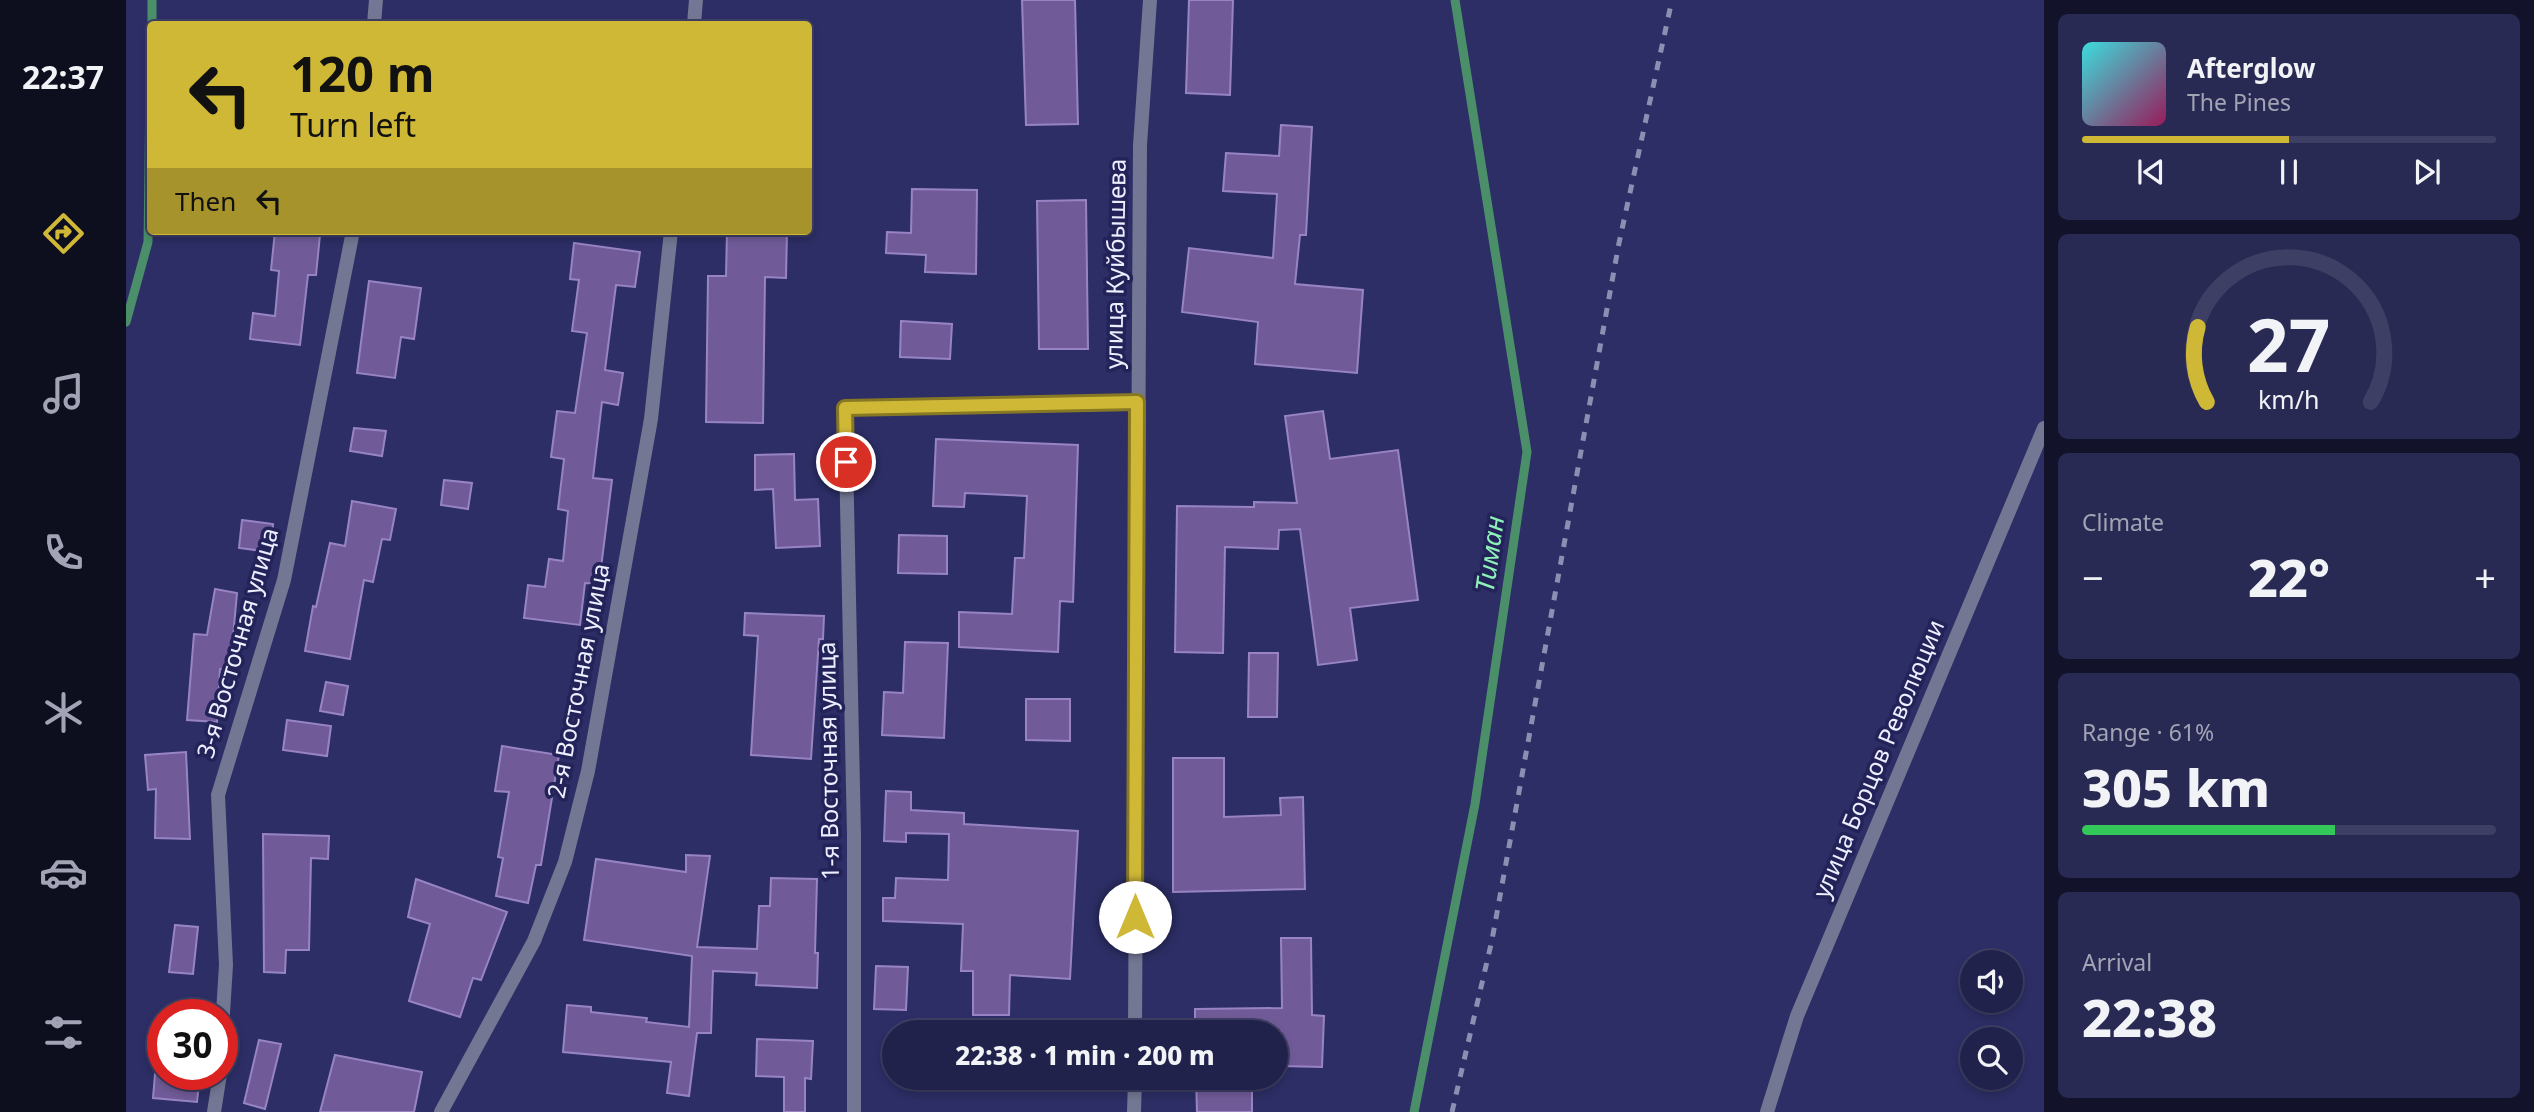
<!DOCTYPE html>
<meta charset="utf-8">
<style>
body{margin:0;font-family:"Noto Sans",sans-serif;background:#292a53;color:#f1f3f6;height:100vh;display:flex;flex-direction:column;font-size:26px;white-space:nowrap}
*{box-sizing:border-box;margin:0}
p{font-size:23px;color:#a2a4b5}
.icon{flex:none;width:38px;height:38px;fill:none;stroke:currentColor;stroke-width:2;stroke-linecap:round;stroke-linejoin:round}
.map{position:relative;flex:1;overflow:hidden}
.side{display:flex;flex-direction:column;gap:14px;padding:14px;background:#12132a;width:490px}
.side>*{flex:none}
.hud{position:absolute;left:21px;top:21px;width:665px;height:214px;border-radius:7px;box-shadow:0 4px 10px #0003,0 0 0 2px #3e3f64;background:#d0b837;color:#111;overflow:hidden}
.controls{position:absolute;left:1834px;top:950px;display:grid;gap:14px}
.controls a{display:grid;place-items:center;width:63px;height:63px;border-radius:50%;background:#21224c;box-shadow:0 4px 10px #0003,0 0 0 2px #3e3f64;font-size:35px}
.speed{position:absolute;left:21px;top:999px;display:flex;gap:14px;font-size:35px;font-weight:700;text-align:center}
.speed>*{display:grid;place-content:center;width:91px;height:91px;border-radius:50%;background:#21224c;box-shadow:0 4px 10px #0003,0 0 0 2px #3e3f64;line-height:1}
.speed .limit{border:10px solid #d22;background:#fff;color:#111}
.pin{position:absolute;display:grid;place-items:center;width:60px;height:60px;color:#fff;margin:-30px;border:4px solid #fff;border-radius:50%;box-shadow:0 2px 7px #0007}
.me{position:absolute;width:77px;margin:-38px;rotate:0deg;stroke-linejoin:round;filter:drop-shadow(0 0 5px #0008)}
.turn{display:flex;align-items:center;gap:24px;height:147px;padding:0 28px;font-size:32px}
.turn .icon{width:91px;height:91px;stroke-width:2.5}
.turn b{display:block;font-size:49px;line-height:60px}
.then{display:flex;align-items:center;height:66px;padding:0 28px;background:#0003;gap:14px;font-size:26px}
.big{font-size:52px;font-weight:800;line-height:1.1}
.side .tile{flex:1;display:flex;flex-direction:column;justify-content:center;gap:10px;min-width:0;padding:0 24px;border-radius:10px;background:#292a53}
.side .dial{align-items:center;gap:0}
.dial svg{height:182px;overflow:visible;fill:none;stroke:#3e3f64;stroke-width:7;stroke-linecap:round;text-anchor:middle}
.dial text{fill:#f1f3f6;stroke:none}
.song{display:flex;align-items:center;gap:21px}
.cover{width:84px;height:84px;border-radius:10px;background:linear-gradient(135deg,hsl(180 70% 55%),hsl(330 70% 35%))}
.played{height:7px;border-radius:4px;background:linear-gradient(90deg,#d0b837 50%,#3e3f64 50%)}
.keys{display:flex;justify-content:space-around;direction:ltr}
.heat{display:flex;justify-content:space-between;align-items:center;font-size:38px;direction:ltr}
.charge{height:10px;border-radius:5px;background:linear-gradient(90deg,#34c759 61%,#3e3f64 0)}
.trip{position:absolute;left:756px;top:1020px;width:406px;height:70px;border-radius:35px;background:#21224c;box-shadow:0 4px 10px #0003,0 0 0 2px #3e3f64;font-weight:800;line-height:70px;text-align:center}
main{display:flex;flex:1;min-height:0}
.tabs{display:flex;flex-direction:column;width:126px;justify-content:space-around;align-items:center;background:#0d0e1e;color:#a2a4b5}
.tabs .icon{width:49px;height:49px}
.tabs .selected{color:#d0b837}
.tabs b{font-size:32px;color:#f1f3f6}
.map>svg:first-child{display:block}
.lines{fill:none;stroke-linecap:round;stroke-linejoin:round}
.stream{stroke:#4a8f6a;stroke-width:9}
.building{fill:#705b98;stroke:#9884c4;stroke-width:2}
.street{stroke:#737793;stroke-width:14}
.rail{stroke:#8d8fb2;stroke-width:5;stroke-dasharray:9 9;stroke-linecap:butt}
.route-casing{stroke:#877824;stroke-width:18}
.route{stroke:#d0b837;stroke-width:12}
.labels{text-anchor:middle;stroke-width:7;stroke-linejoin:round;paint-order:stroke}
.street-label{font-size:24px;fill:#edeffe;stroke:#232359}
.water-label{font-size:26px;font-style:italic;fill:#8ef1ba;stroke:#232359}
</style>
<main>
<nav class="tabs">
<b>22:37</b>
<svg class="icon selected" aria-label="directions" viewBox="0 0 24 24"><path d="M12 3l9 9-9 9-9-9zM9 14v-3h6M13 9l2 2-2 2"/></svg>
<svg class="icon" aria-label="music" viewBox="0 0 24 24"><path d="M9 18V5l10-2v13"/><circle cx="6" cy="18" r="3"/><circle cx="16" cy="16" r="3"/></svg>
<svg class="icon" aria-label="phone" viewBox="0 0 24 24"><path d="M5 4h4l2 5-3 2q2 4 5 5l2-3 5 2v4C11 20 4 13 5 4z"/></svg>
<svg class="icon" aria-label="climate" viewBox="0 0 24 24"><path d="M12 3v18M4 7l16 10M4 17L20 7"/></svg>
<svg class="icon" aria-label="car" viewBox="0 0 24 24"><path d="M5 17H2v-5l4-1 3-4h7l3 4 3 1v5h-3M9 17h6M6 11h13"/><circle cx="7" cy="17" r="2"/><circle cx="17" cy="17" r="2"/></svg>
<svg class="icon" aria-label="filters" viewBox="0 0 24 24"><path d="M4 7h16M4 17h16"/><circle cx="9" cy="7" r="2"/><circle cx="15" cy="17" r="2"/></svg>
</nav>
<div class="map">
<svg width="1918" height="1112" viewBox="0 0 1918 1112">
<rect width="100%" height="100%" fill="#2c2e65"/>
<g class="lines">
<!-- stream -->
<path class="stream" d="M 26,24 L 26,0
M 0,322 L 22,242 L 24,88
M 1288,1112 L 1349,804 L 1401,452 L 1329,0"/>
</g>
<!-- building -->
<path class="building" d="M 896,0 L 949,0 L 952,124 L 900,125 Z
M 1063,0 L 1107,0 L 1104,95 L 1060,93 Z
M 1155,125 L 1186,127 L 1180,235 L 1174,235 L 1169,284 L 1237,290 L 1231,373 L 1129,364 L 1132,322 L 1056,312 L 1063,248 L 1147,258 L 1151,194 L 1097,191 L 1100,153 L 1153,156 Z
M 786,189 L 851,190 L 850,274 L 799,272 L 800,255 L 760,253 L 761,232 L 785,233 Z
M 960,200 L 962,349 L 913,349 L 911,201 Z
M 149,231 L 194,235 L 190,275 L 182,275 L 174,345 L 124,339 L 127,313 L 149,316 L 153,271 L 145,270 Z
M 601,231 L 661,231 L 660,278 L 639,277 L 637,423 L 580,422 L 582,276 L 600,276 Z
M 448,243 L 514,252 L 509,287 L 490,285 L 479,370 L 497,373 L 492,405 L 476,402 L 467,478 L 486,480 L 473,584 L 459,583 L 454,625 L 398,618 L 402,585 L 419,587 L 423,559 L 437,561 L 442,511 L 432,509 L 438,459 L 425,457 L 431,411 L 449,413 L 461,333 L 446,331 L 453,280 L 444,279 Z
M 243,281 L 295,288 L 288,339 L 275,337 L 269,378 L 231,373 Z
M 775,321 L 826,324 L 824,359 L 774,357 Z
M 1197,411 L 1204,459 L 1272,450 L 1292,600 L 1224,608 L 1231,660 L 1192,665 L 1174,529 L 1153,530 L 1152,549 L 1099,547 L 1097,653 L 1049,652 L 1051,506 L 1128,507 L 1128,502 L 1171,503 L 1159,416 Z
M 228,428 L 260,431 L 256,456 L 224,451 Z
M 810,439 L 952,445 L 947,602 L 934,601 L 932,652 L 833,647 L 833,612 L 886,614 L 889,558 L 898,558 L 901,496 L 839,493 L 838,507 L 807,506 Z
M 668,454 L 669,500 L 692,499 L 694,546 L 650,548 L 647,489 L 629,490 L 629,455 Z
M 318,480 L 346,483 L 342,509 L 315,505 Z
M 226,501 L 270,509 L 264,540 L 256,539 L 247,582 L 238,580 L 224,659 L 179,651 L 187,606 L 190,607 L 204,543 L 219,546 Z
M 116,520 L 147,524 L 145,552 L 113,548 Z
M 773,535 L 821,536 L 821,574 L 772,573 Z
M 89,589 L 111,593 L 104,670 L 94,669 L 91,722 L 61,720 L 68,634 L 81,635 Z
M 619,613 L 698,616 L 697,639 L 693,639 L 685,759 L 625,755 L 632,636 L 618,635 Z
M 779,642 L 822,643 L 818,738 L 756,735 L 758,692 L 777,693 Z
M 1123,653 L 1152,653 L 1151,717 L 1122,717 Z
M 200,682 L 222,686 L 217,715 L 194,711 Z
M 900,699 L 944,699 L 944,741 L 900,740 Z
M 161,720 L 205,726 L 201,756 L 157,750 Z
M 376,746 L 433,755 L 415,865 L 410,865 L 402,903 L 370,896 L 377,858 L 372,857 L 383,792 L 369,791 Z
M 60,752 L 64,839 L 29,838 L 30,789 L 22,790 L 19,755 Z
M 1047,758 L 1098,758 L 1098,817 L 1155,815 L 1154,798 L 1177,797 L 1179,889 L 1047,892 Z
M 760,791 L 785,792 L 785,810 L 838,813 L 838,824 L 952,831 L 944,979 L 884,975 L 883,1015 L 847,1015 L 847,971 L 835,971 L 837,924 L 757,921 L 757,898 L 769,898 L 770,878 L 822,880 L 823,834 L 780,833 L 780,842 L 758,841 Z
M 137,834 L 203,836 L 202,859 L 185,858 L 183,950 L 160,950 L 159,973 L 138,972 Z
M 560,855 L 584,856 L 571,947 L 631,949 L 633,906 L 644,906 L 645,878 L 691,879 L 689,953 L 692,953 L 691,988 L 630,985 L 631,973 L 587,971 L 585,1033 L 571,1033 L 563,1096 L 541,1093 L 545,1062 L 437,1052 L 441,1005 L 465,1007 L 465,1012 L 521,1018 L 520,1022 L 563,1027 L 566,956 L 458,940 L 470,859 L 560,872 Z
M 290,879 L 381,912 L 355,980 L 347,978 L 334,1017 L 283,1001 L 304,924 L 282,917 Z
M 49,925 L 72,927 L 67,974 L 43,972 Z
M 1155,938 L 1185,938 L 1186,1015 L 1198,1016 L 1196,1067 L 1154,1066 L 1155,1032 L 1069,1032 L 1069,1009 L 1156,1008 Z
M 750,966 L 782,967 L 780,1010 L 748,1009 Z
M 631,1039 L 687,1041 L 685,1079 L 679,1078 L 679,1112 L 658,1112 L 658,1077 L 630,1076 Z
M 133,1040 L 155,1044 L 139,1109 L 118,1103 Z
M 209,1055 L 296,1072 L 288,1112 L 194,1112 Z
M 29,1074 L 74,1074 L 71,1102 L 27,1098 Z
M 1070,1078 L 1126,1078 L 1126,1112 L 1071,1112 Z"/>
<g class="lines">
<!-- street -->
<path class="street" d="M 248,24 L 250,0
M 568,24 L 570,0
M 96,1029 L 100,965 L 92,795 L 158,580 L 227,231
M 1009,1032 L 1014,145 L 1024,0
M 88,1112 L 94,1074
M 315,1112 L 408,941 L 439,862 L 462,771 L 525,419 L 545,231
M 728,1112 L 728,835 L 719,408 L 1011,402
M 1008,1112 L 1009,1078
M 1641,1112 L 1671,1016 L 1918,428"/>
<!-- rail -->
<path class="rail" d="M 1326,1112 L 1366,940 L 1493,243 L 1546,0"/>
</g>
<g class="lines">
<defs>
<path id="route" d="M 720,462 L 719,408 L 1011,402 L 1009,917"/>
</defs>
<!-- route casing -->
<use href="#route" class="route-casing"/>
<!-- route -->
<use href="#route" class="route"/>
</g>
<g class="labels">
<!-- street labels -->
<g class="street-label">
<text transform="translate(990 264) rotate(-89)" y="8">улица Куйбышева</text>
<text transform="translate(112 643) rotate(-74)" y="8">3-я Восточная улица</text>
<text transform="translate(453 681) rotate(-79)" y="8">2-я Восточная улица</text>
<text transform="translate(1753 759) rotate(-67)" y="8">улица Борцов Революции</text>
<text transform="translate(703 761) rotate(-91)" y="8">1-я Восточная улица</text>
</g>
<!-- water labels -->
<g class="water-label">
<text transform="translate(1364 554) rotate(-82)" y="9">Тиман</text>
</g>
</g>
</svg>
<div class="controls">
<a><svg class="icon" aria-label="sound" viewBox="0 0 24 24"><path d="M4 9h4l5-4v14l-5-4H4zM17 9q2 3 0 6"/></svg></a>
<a><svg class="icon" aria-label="search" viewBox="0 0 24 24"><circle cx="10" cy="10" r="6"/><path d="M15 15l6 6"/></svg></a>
</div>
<div class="speed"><div class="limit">30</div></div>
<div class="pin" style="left:720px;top:462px;background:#d93025"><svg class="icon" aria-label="arrive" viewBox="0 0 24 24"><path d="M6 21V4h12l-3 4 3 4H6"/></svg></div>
<svg class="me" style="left:1009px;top:917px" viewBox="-20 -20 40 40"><circle r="19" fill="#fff"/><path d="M0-13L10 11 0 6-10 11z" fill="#d0b837"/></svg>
<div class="trip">22:38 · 1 min · 200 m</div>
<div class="hud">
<div class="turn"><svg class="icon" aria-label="left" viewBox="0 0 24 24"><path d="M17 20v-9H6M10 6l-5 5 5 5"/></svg><div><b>120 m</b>Turn left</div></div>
<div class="then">Then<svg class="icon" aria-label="left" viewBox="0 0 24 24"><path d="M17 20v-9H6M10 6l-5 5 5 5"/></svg></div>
</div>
</div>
<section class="side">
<div class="tile">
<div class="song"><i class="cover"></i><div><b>Afterglow</b><p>The Pines</p></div></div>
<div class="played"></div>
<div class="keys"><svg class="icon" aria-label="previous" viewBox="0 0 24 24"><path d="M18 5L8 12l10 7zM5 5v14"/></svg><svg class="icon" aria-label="pause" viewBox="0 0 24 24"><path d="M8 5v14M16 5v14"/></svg><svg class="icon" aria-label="next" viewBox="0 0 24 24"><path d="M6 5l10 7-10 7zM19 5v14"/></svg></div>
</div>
<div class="tile dial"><svg viewBox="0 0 100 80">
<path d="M14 69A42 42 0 1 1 86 69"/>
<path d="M14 69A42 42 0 0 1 10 36" stroke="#d0b837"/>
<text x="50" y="56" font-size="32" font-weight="700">27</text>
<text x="50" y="72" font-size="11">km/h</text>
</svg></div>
<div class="tile"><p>Climate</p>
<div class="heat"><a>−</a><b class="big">22°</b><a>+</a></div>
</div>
<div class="tile"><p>Range · 61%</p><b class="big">305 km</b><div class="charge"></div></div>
<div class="tile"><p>Arrival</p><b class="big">22:38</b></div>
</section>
</main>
